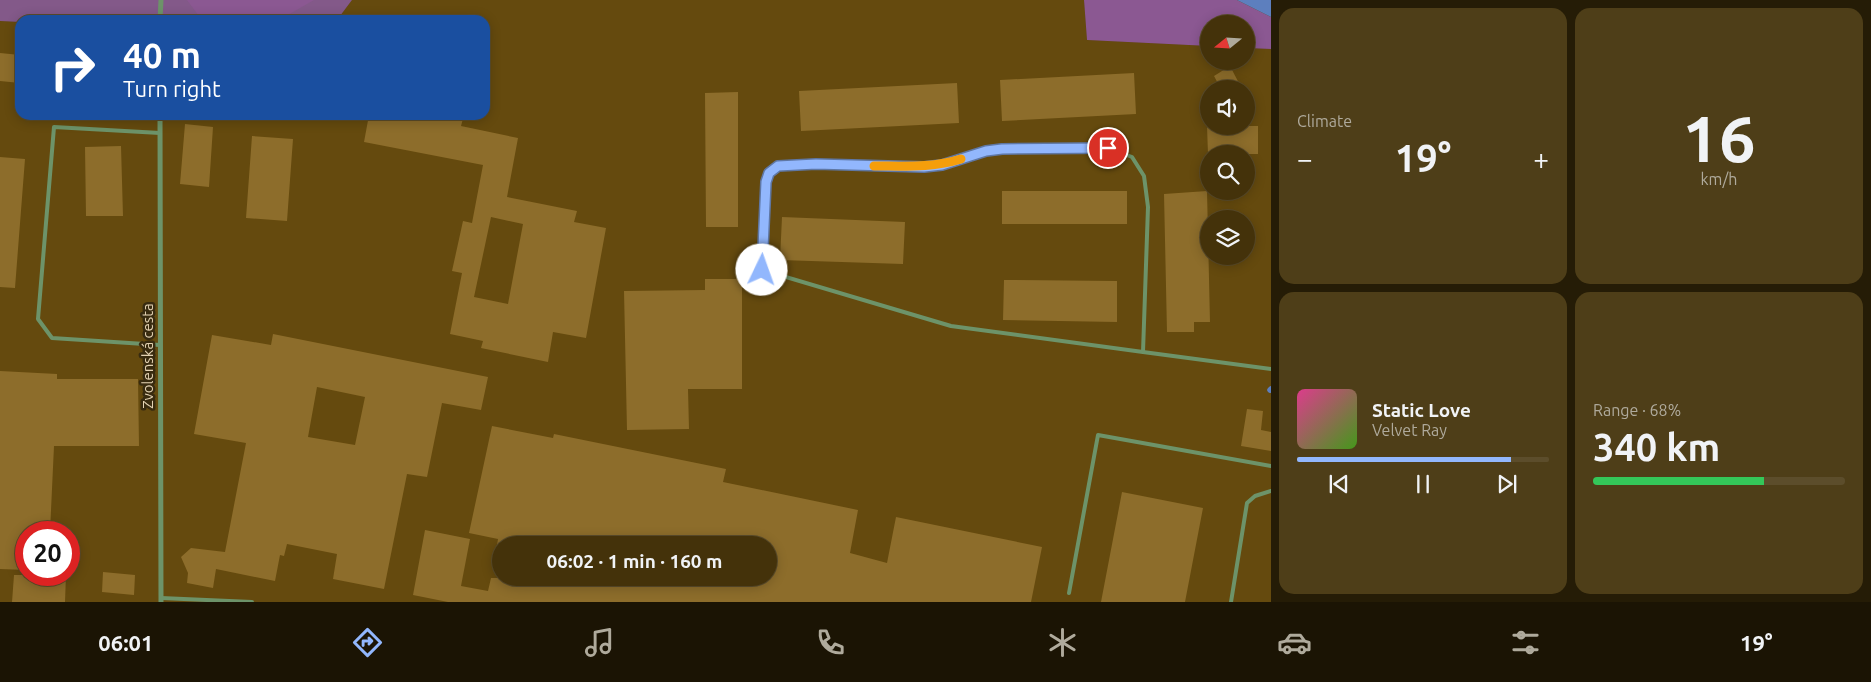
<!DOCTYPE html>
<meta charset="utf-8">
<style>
body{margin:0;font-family:Ubuntu,sans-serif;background:#4e3e18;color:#f1f3f6;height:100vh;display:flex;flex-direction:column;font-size:19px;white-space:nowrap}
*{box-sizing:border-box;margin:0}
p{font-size:16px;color:#afaa9c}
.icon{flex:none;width:28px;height:28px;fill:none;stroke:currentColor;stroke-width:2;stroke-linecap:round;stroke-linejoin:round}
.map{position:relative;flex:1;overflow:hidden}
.drawer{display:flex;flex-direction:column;gap:8px;padding:8px;background:#251c06;width:600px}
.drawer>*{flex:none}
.banner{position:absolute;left:15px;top:15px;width:475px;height:105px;border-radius:15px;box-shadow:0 2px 12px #0003,0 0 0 1px #5c4d2b;background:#1a4fa0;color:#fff;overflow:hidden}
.needle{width:32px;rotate:252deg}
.fabs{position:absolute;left:1200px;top:15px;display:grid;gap:10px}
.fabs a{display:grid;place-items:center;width:55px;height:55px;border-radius:50%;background:#44320a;box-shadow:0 2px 12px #0003,0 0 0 1px #5c4d2b;font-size:25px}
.speed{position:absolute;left:15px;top:521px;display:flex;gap:10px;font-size:25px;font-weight:700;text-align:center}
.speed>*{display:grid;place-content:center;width:65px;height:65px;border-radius:50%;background:#44320a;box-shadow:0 2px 12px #0003,0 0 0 1px #5c4d2b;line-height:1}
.speed .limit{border:8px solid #d22;background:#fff;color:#111}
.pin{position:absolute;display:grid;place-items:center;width:42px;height:42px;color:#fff;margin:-21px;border:2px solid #fff;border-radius:50%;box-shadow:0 1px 5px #0007}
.me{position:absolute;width:55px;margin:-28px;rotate:3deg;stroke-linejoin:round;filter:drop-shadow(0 0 4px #0008)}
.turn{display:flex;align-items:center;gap:18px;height:105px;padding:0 25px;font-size:22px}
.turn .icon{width:65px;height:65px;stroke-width:2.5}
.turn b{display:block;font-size:35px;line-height:42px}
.big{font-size:38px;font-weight:600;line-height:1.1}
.drawer .card{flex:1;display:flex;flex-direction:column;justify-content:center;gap:8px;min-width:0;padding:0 18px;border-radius:15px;background:#4e3e18}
.drawer .dial{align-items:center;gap:0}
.dial b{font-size:65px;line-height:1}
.song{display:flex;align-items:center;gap:15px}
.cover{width:60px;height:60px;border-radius:8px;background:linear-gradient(135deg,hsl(330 70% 55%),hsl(100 70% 35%))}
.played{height:5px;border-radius:2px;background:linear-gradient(90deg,#92b7fd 85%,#5c4d2b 85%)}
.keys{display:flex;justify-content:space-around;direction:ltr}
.heat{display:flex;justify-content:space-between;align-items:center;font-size:28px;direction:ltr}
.charge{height:8px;border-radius:4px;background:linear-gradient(90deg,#34c759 68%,#5c4d2b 0)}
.drawer .tiles{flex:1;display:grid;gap:8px;grid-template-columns:repeat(2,1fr)}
.trip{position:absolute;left:492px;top:536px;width:285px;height:50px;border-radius:25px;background:#44320a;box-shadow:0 2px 12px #0003,0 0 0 1px #5c4d2b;font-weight:600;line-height:50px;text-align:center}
.tabs{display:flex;height:80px;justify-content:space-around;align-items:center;background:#1b1404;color:#afaa9c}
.tabs .icon{width:35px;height:35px}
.tabs .current{color:#92b7fd}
.tabs b{font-size:22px;color:#f1f3f6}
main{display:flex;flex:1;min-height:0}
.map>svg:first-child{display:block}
.built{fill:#654a0e;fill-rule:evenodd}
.green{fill:#835989}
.forest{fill:#8b5892}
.water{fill:#5d7fbe}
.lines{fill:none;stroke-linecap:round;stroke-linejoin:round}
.stream{stroke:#5d7fbe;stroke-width:5.5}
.building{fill:#8d6d2b;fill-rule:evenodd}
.lane{stroke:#6d9369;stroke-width:4}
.street{stroke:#6d9369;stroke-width:5}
.route-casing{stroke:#5f77a4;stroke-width:12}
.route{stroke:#92b7fd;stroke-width:9}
.slow{stroke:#f59e0b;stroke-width:9}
.labels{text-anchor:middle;stroke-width:5;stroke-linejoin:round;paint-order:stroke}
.street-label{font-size:15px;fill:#e3d2b3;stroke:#382b10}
</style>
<main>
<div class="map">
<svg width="1271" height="602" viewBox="0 0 1271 602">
<rect width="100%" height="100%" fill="#5a420e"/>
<!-- built -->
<path class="built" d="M 352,0 L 1084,0 L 1087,40 L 1209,46 L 1209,61 L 1246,61 L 1246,48 L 1271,49 L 1271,602 L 0,602 L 0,21 L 20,22 L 20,115 L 485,115 L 485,20 L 337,20 ZM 1209,89 L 1246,89 L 1246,126 L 1209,126 ZM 1209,154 L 1246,154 L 1246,191 L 1209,191 ZM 1209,219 L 1246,219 L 1246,256 L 1209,256 ZM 26,532 L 69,532 L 69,575 L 26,575 ZM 501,545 L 769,545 L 769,578 L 501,578 Z"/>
<!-- green -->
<path class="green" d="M 0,0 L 352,0 L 337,20 L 20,20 L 20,22 L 0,21 Z"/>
<!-- forest -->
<path class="forest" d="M 187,0 L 314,0 L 279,20 L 202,20 Z
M 1084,0 L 1237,0 L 1271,17 L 1271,49 L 1246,48 L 1246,24 L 1209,24 L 1209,46 L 1087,40 Z"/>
<!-- water -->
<path class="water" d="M 1237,0 L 1271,0 L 1271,17 Z"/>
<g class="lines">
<!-- stream -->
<path class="stream" d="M 1270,390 L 1271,389"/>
</g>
<!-- building -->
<path class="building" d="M 0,53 L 20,55 L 20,83 L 0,81 Z
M 1230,66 L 1242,89 L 1221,89 L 1214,76 Z
M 1134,73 L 1136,114 L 1002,121 L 1000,80 Z
M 957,83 L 959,123 L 801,131 L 799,91 Z
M 738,92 L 738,227 L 706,227 L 705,93 Z
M 369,115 L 464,115 L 461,126 L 518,138 L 507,197 L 577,211 L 574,222 L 606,228 L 586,338 L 553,332 L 548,362 L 481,348 L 483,341 L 450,334 L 462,273 L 452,271 L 463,221 L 472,223 L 483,165 L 364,142 ZM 491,217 L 523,224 L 508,304 L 474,297 Z
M 185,124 L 213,127 L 209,187 L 180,184 Z
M 1207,126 L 1258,126 L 1258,154 L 1208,154 Z
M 252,136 L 293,139 L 287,221 L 246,218 Z
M 121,146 L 123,216 L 86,216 L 85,147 Z
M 0,157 L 25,159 L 15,288 L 0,287 Z
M 1002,191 L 1127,191 L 1127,224 L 1002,224 Z
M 1207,191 L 1210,322 L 1194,322 L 1194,332 L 1167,332 L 1164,194 Z
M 782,217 L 905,222 L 903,264 L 780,260 Z
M 705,279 L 742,279 L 742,389 L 688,389 L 689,429 L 627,430 L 624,291 L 705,290 Z
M 1004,280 L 1117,281 L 1117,322 L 1003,320 Z
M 273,334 L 488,377 L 481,410 L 442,403 L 427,477 L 407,474 L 384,589 L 333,579 L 337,554 L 287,544 L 284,556 L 280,555 L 275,581 L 216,569 L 213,588 L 187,583 L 188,573 L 181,557 L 191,548 L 225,552 L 246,443 L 194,434 L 212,335 L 271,345 ZM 317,387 L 365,397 L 355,445 L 308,437 Z
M 0,371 L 57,374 L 57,379 L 138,379 L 139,446 L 54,446 L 50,532 L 26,532 L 26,570 L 0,569 Z
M 1247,409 L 1263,411 L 1261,430 L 1271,432 L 1271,451 L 1241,446 Z
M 492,426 L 553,438 L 554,434 L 726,469 L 723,482 L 858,510 L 850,553 L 887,563 L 896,517 L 1042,547 L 1031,602 L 448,602 L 413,595 L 425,530 L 470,539 L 461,586 L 488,591 L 491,578 L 769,578 L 769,545 L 497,545 L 498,539 L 469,533 Z
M 1122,492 L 1203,508 L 1185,602 L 1101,602 Z
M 103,572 L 135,575 L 134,595 L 102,592 Z
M 14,575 L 66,575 L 65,602 L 12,602 Z"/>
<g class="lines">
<!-- lane -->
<path class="lane" d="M 160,345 L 52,338 L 38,319 L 54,127 L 160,133
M 1143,352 L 1148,207 L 1144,176 L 1132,157 L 1108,148 L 1002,149 L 986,151 L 942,165 L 924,167 L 816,164 L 778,167 L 769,173 L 766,182 L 762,270 L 951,326 L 1143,352 L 1271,369
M 1069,593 L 1098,435 L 1271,466
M 161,598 L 252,602
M 1231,602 L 1247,503 L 1255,496 L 1271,491"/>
<!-- street -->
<path class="street" d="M 160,20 L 161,0
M 160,115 L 161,602"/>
</g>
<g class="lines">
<defs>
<path id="route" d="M 762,270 L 766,182 L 769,173 L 778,166 L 816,164 L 924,167 L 942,165 L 986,151 L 1002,149 L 1108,148"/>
</defs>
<!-- route casing -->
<use href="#route" class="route-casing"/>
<!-- route -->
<use href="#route" class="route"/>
<!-- slow -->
<path class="slow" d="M 874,166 C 905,166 932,168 961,159"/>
</g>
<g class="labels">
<!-- street labels -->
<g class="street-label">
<text transform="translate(148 356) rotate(-90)" y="5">Zvolenská cesta</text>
</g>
</g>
</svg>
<div class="fabs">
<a><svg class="needle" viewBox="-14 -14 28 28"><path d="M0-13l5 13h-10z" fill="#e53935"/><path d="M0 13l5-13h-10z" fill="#afaa9c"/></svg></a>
<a><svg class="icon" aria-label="sound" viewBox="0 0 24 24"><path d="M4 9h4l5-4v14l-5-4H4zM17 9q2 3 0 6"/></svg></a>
<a><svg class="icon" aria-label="search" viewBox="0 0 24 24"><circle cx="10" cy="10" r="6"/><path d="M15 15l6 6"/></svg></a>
<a><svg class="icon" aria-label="layers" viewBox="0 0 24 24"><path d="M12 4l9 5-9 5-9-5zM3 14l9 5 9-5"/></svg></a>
</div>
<div class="speed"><div class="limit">20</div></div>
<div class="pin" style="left:1108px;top:148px;background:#d93025"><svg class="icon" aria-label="arrive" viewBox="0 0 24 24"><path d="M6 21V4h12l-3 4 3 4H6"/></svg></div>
<svg class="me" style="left:762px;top:270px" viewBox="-20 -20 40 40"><circle r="19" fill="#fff"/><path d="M0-13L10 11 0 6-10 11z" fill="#92b7fd"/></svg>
<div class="trip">06:02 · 1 min · 160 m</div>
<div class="banner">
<div class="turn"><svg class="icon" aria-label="right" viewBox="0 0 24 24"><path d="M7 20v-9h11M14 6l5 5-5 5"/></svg><div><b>40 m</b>Turn right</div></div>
</div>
</div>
<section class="drawer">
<div class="tiles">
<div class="card"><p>Climate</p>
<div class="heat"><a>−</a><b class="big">19°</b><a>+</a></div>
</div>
<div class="card dial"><b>16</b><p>km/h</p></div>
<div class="card">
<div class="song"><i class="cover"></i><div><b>Static Love</b><p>Velvet Ray</p></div></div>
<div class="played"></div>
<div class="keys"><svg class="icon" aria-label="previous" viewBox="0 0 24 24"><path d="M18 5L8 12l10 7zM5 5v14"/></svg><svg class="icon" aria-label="pause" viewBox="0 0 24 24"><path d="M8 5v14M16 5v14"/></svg><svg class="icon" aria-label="next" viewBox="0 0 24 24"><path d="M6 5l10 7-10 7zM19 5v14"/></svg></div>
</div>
<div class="card"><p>Range · 68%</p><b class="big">340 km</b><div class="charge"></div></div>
</div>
</section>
</main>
<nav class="tabs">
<b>06:01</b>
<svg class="icon current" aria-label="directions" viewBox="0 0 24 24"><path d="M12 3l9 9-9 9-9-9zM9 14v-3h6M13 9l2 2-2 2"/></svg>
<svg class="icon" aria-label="music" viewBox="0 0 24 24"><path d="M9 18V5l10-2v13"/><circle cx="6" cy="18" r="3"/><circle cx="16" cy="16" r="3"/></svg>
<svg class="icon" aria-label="phone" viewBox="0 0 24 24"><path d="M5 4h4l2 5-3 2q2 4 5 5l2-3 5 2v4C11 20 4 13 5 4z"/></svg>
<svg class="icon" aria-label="climate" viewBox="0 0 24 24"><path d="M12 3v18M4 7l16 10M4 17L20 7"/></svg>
<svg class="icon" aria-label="car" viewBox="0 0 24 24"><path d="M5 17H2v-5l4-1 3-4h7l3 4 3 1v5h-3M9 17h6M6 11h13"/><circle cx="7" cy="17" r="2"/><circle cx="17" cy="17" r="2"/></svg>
<svg class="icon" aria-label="filters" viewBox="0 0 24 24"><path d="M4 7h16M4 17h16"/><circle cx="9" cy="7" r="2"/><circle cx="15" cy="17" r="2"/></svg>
<b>19°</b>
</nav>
